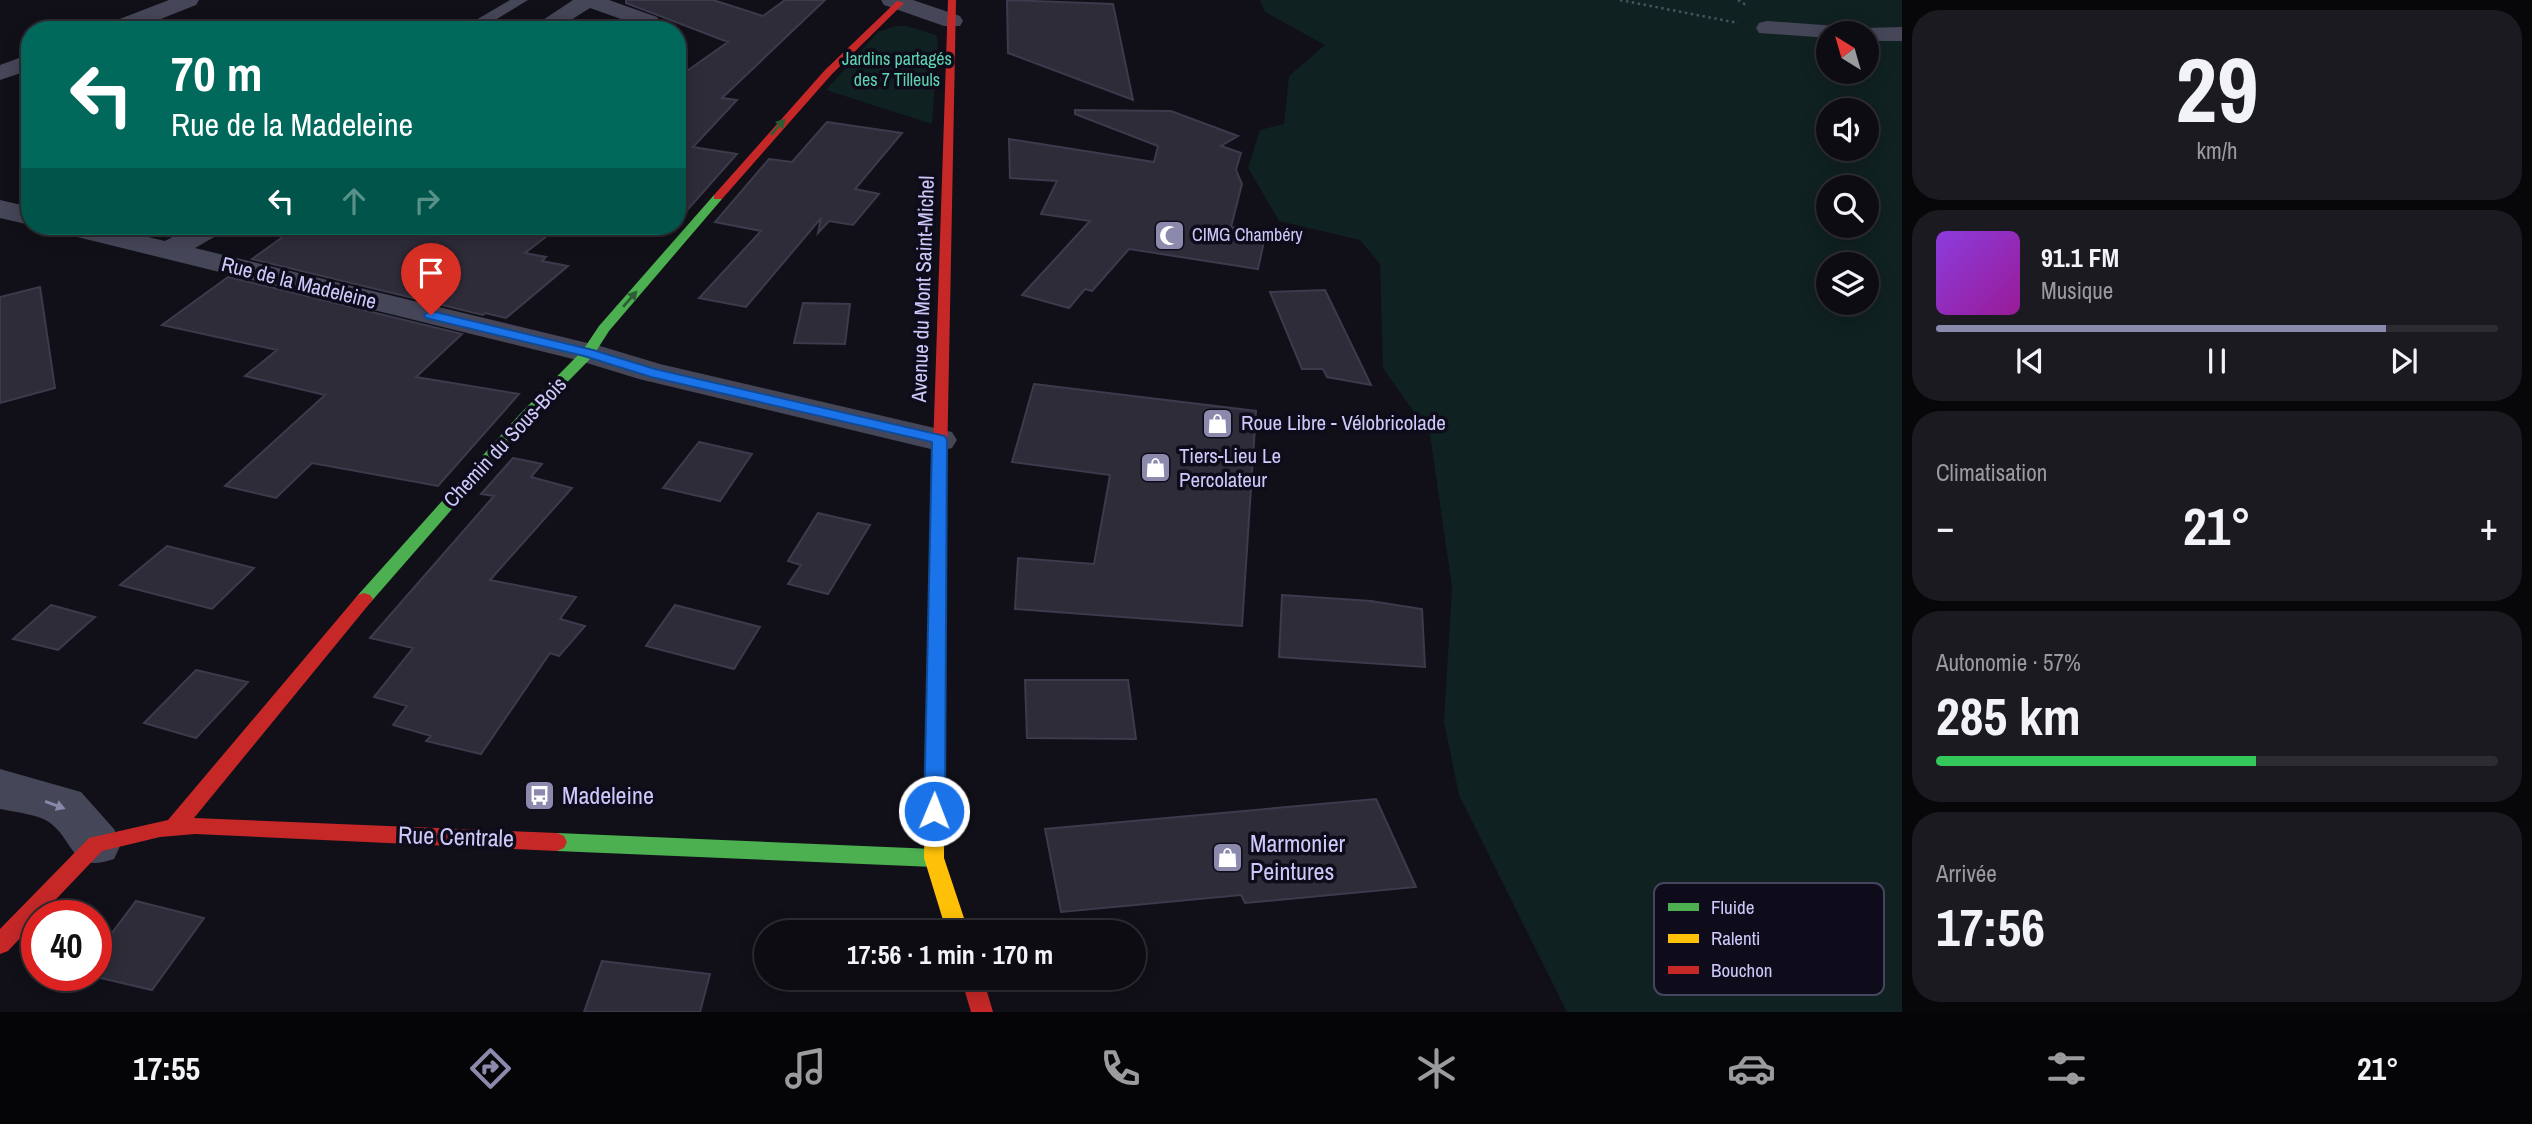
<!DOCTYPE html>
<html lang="fr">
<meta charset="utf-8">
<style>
body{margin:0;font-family:"Archivo Narrow",sans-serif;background:#1b1a20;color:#f1f3f6;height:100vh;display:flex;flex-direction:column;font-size:26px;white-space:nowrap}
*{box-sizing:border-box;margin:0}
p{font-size:23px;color:#9a9b9f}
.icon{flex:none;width:38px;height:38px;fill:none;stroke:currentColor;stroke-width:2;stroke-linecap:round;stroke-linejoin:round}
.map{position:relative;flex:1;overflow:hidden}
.details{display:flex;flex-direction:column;gap:10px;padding:10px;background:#07070a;width:630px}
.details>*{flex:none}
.guide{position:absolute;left:21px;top:21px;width:665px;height:214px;border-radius:28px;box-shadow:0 4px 18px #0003,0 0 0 2px #2d2c32;background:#00695c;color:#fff;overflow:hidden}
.needle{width:46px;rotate:323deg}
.controls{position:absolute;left:1816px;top:21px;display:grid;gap:14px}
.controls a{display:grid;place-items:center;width:63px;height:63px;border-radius:50%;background:#0d0c12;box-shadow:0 4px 18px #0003,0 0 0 2px #2d2c32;font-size:35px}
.speed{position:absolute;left:21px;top:900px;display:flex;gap:14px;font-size:35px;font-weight:700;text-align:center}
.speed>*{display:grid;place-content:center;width:91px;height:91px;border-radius:50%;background:#0d0c12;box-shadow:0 4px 18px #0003,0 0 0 2px #2d2c32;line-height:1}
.speed .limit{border:10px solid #d22;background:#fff;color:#111}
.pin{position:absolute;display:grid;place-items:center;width:60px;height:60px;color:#fff;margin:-72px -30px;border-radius:50% 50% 50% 0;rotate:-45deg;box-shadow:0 0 7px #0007}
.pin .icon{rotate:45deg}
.me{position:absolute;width:77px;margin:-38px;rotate:1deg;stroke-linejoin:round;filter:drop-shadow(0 0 5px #0008)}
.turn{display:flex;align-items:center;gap:24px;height:147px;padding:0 35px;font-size:32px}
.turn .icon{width:91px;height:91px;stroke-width:2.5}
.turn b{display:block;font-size:49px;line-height:60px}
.lanes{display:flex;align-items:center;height:66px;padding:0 35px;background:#0003;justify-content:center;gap:35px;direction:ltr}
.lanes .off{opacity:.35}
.big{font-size:52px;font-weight:700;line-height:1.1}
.details .card{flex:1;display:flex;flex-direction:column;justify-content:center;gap:10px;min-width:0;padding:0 24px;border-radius:28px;background:#1b1a20}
.details .dial{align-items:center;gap:0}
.dial b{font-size:91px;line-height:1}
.song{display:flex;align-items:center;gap:21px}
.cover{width:84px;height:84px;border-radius:10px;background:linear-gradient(135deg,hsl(270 70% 55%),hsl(300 70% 35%))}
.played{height:7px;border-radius:4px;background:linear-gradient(90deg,#8b89ac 80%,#2d2c32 80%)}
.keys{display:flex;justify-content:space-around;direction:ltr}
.heat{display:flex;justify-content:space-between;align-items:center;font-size:38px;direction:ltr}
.charge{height:10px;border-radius:5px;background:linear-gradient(90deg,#34c759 57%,#2d2c32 0)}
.trip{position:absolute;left:754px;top:920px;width:392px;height:70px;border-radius:35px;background:#0d0c12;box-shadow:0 4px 18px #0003,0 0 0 2px #2d2c32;font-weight:700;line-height:70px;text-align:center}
.tabs{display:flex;height:112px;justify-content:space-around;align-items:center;background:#050507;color:#9a9b9f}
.tabs .icon{width:49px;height:49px}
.tabs .current{color:#8b89ac}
.tabs b{font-size:32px;color:#f1f3f6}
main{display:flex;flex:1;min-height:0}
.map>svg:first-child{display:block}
.green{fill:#102121;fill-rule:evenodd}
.building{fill:#2f2c3a;stroke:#3c3a4c;stroke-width:2}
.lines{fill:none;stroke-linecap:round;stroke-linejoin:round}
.path{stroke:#47545f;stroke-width:2.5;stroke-dasharray:2.5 3.5;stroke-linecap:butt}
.lane{fill:#454658;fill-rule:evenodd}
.street{fill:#454658;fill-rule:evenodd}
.fast{fill:#4caf50;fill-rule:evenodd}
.slow{fill:#ffc107;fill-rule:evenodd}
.jam{fill:#c62828;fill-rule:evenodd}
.oneway{fill:#2d5e36}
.oneway2{fill:#8988aa}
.route{fill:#1a73e8;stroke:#114b97;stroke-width:2}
.labels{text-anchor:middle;stroke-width:7;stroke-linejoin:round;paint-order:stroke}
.far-park-label{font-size:18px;fill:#5ed3af;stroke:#0e0c1b}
.far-poi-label{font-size:18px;fill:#cdcafb;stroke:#0e0c1b;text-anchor:start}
.street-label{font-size:21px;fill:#cdcafb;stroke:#0e0c1b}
.poi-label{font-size:21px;fill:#cdcafb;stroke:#0e0c1b;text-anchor:start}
.near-poi-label{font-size:24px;fill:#cdcafb;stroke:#0e0c1b;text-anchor:start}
.near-street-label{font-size:24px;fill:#cdcafb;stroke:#0e0c1b}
.key{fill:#0e0c1b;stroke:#47455e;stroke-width:2}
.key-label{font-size:19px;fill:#cdcafb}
</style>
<main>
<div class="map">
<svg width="1902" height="1012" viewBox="0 0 1902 1012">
<rect width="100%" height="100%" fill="#111018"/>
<!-- green -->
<path class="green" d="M 1260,0 L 1902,0 L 1902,1012 L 1567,1012 L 1459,795 L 1444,722 L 1452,587 L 1430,435 L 1383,368 L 1380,264 L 1360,240 L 1279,221 L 1248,168 L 1260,130 L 1284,124 L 1289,76 L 1325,45 L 1265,12 ZM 1829,33 L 1867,33 L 1867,72 L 1829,72 ZM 1829,110 L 1867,110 L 1867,149 L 1829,149 ZM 1829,187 L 1867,187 L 1867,226 L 1829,226 ZM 1829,264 L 1867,264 L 1867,303 L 1829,303 Z
M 895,26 L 907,26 L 936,35 L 938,41 L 932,124 L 826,90 L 878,32 Z"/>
<!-- building -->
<path class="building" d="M 626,0 L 713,0 L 763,16 L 785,0 L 825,0 L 722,98 L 737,100 L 693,147 L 737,154 L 682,216 L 677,215 L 677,78 L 728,42 L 626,3 Z
M 1007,0 L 1113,4 L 1133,100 L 1008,53 Z
M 1075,110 L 1171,111 L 1238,136 L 1221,146 L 1241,153 L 1236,170 L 1242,184 L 1231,227 L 1266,232 L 1258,269 L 1129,249 L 1092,291 L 1085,289 L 1069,308 L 1022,295 L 1090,221 L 1041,214 L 1057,181 L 1010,178 L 1009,139 L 1154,162 L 1158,146 L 1075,114 Z
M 827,122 L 902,133 L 855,189 L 879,194 L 853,225 L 829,221 L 818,233 L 821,218 L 746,307 L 699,298 L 761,231 L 715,222 L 769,159 L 792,162 Z
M 298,226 L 560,226 L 525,253 L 546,257 L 542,261 L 568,266 L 506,318 L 485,313 L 483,315 L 252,259 Z
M 228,277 L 462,334 L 416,377 L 519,394 L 438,486 L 312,463 L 276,498 L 225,486 L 325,395 L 245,376 L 277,350 L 162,325 Z
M 40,287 L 55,388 L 0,403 L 0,297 Z
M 1325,290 L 1371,385 L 1327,377 L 1323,369 L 1302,369 L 1270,292 Z
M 803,303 L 850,304 L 845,344 L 794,343 Z
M 1034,384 L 1256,411 L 1242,626 L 1015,609 L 1018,558 L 1094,564 L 1110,475 L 1012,462 Z
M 699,442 L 752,454 L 720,501 L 663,488 Z
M 513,458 L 542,464 L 531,477 L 572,488 L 490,580 L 576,597 L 560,619 L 585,626 L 559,656 L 550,653 L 481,754 L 426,741 L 431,736 L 393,725 L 407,706 L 374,697 L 413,648 L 370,638 L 494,496 L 481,494 Z
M 818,513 L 870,525 L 828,594 L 788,584 L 801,565 L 788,561 Z
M 167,546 L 254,568 L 212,609 L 120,585 Z
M 1282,595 L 1371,601 L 1422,609 L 1425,667 L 1279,657 Z
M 51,605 L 95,617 L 58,650 L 13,639 Z
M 675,605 L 760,627 L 734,669 L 646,646 Z
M 196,670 L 248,682 L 196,738 L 144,723 Z
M 1025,680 L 1128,680 L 1136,739 L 1027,738 Z
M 1376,799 L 1416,887 L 1245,903 L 1241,895 L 1061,912 L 1045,829 Z
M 136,901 L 204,918 L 152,990 L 88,975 L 96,975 L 96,954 Z
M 602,961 L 710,974 L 700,1012 L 584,1012 Z"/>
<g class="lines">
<!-- path -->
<path class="path" d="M 1620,0 L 1738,23
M 1738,0 L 1746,5
M 40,22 L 70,30"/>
<!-- lane -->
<path class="lane" d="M 510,0 L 528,0 L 479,30 L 459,30 Z"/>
<!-- street -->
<path class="street" d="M 169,0 L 199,0 L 196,5 L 133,30 L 101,30 L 104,25 Z
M 573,0 L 609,0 L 657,17 L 660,22 L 657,27 L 649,29 L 590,8 L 555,30 L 528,30 Z
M 881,0 L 913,0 L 960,16 L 963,21 L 960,26 L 944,26 L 884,5 Z
M 1767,21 L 1865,28 L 1902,27 L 1902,41 L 1867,41 L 1867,33 L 1829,33 L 1829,38 L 1759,33 L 1756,28 L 1759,23 Z
M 30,54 L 30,70 L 0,80 L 0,65 Z
M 0,200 L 30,207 L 30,225 L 0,218 Z
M 52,226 L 102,226 L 165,241 L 192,226 L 227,226 L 223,232 L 195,248 L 600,346 L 660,364 L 939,429 L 952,432 L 957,440 L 952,448 L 939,451 L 639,379 L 577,360 L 57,232 Z
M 0,769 L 81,792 L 114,829 L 121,844 L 114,859 C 70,874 76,842 49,822 C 37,814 14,812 0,809 Z"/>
<!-- fast -->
<path class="fast" d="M 718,194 L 722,195 L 722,199 L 609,331 L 593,356 L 529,421 L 370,603 L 358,603 L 355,599 L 358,595 L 519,415 L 583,350 L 599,326 L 714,195 Z
M 557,833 L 934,849 L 941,852 L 944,858 L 941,864 L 934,867 L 557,851 L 550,848 L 547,842 L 550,836 Z"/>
<!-- slow -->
<path class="slow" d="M 937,562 L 945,568 L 944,858 L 969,933 L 947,933 L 924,858 L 929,568 Z"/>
<!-- jam -->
<path class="jam" d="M 948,0 L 956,0 L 945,568 L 937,574 L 929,568 Z
M 897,1 L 904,3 L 832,74 L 722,199 L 714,199 L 714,195 L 825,70 Z
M 364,593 L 370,595 L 373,599 L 370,603 L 194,818 L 557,833 L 564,836 L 567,842 L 564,848 L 557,851 L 195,834 L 160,837 L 102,851 L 41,915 L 37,915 L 37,920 L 8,951 L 0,954 L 0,929 L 89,838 L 168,820 L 358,595 Z
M 961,978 L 983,978 L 993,1012 L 971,1012 Z"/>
</g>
<!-- one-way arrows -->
<defs><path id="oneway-solid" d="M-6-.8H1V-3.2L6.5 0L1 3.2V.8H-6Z" transform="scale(1.75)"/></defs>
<g class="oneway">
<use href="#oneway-solid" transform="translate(778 127) rotate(-49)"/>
<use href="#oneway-solid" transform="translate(630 299) rotate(-49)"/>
</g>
<use class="oneway2" href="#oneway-solid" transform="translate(55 805) rotate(20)"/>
<!-- route -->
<path class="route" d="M 431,311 L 593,350 L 655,369 L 945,436 L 947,440 L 945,811 L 942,817 L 934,820 L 927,817 L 924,811 L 932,442 L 651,377 L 584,356 L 426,318 L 424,315 Z"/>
<!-- icons -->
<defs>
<symbol id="mosque-square" viewBox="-11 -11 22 22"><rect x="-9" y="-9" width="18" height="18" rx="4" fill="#8b89ac" stroke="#0e0c1b"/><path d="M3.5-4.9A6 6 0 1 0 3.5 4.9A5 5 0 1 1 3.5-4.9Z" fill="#fff"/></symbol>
<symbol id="shop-square" viewBox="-11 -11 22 22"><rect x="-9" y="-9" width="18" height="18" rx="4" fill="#8b89ac" stroke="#0e0c1b"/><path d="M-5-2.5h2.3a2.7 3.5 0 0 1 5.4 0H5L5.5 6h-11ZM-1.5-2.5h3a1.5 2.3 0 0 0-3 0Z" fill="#fff"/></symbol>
<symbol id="bus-square" viewBox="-11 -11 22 22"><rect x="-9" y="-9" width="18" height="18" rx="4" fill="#8b89ac" stroke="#0e0c1b"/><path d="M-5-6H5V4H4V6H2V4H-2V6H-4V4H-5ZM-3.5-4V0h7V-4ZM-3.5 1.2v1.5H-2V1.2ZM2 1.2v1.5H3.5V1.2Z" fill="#fff"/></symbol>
</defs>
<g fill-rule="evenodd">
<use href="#mosque-square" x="1152" y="218" width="35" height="35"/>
<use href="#shop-square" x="1200" y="406" width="35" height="35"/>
<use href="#shop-square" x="1138" y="450" width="35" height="35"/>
<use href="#bus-square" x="522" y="778" width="35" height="35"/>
<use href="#shop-square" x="1210" y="840" width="35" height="35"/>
</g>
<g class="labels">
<!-- far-park labels -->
<g class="far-park-label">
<text x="897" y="65">Jardins partagés<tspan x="897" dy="21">des 7 Tilleuls</tspan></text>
</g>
<!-- far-poi labels -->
<g class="far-poi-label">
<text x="1192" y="241">CIMG Chambéry</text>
</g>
<!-- street labels -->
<g class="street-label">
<text transform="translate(299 283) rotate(14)" y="7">Rue de la Madeleine</text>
<text transform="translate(923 289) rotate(-88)" y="7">Avenue du Mont Saint-Michel</text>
<text transform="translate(505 442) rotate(-47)" y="7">Chemin du Sous-Bois</text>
</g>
<!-- poi labels -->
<g class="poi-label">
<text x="1241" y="430">Roue Libre - Vélobricolade</text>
<text x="1179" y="463">Tiers-Lieu Le<tspan x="1179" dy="24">Percolateur</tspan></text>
</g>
<!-- near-poi labels -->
<g class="near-poi-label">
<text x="562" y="804">Madeleine</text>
<text x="1250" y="852">Marmonier<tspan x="1250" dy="28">Peintures</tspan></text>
</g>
<!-- near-street labels -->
<g class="near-street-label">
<text transform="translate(456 837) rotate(2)" y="8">Rue Centrale</text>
</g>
</g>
<!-- legend -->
<rect x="1654" y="883" width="230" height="112" rx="10" class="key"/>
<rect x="1668" y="903" width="31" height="8" fill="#4caf50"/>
<rect x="1668" y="934" width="31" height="9" fill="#ffc107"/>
<rect x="1668" y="966" width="31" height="8" fill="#c62828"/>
<g class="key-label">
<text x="1711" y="914">Fluide</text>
<text x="1711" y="945">Ralenti</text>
<text x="1711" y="977">Bouchon</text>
</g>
</svg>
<div class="controls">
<a><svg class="needle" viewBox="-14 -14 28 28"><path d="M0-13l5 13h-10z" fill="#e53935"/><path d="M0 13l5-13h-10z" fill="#9a9b9f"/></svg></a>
<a><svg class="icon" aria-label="sound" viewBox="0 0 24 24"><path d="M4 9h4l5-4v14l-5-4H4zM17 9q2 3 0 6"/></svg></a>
<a><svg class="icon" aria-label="search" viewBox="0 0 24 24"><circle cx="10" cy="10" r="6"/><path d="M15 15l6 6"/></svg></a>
<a><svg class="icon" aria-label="layers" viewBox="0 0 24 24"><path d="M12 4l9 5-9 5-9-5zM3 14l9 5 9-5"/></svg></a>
</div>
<div class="speed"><div class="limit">40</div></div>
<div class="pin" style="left:431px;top:315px;background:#d93025"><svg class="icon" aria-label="arrive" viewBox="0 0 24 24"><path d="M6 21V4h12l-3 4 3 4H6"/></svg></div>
<svg class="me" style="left:934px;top:811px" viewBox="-20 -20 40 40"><circle r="17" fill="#1a73e8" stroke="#fff" stroke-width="3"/><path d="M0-11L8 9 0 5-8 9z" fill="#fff"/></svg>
<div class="trip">17:56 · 1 min · 170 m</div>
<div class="guide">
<div class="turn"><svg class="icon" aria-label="left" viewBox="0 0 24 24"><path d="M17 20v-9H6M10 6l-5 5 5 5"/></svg><div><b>70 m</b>Rue de la Madeleine</div></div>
<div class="lanes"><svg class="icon" aria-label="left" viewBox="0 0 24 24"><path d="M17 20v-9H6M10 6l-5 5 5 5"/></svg><svg class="icon off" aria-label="ahead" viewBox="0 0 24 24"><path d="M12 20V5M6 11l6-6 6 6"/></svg><svg class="icon off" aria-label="right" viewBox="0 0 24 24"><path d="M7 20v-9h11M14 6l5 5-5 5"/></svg></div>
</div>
</div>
<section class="details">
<div class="card dial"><b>29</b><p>km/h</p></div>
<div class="card">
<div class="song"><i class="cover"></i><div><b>91.1 FM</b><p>Musique</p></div></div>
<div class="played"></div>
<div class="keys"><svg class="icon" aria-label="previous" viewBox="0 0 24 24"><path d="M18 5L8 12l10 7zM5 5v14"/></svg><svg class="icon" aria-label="pause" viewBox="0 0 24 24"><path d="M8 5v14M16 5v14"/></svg><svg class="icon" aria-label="next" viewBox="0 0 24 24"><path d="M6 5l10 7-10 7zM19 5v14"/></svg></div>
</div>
<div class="card"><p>Climatisation</p>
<div class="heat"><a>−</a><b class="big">21°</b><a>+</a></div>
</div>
<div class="card"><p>Autonomie · 57%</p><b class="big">285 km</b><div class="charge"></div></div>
<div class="card"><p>Arrivée</p><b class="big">17:56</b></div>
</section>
</main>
<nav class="tabs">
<b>17:55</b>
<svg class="icon current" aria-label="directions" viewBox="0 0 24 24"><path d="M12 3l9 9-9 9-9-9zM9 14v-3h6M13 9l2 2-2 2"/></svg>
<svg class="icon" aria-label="music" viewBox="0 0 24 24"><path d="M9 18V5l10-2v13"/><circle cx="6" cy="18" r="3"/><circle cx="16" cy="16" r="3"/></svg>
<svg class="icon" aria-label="phone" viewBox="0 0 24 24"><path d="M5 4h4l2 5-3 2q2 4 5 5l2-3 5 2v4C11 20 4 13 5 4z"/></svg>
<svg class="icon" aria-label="climate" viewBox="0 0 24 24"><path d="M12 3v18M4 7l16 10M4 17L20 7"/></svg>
<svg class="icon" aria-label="car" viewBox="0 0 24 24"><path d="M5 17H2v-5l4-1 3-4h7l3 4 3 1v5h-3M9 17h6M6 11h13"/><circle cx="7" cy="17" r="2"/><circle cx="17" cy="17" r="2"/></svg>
<svg class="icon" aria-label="filters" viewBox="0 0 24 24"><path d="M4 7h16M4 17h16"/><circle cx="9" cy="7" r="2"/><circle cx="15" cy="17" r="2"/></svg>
<b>21°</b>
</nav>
